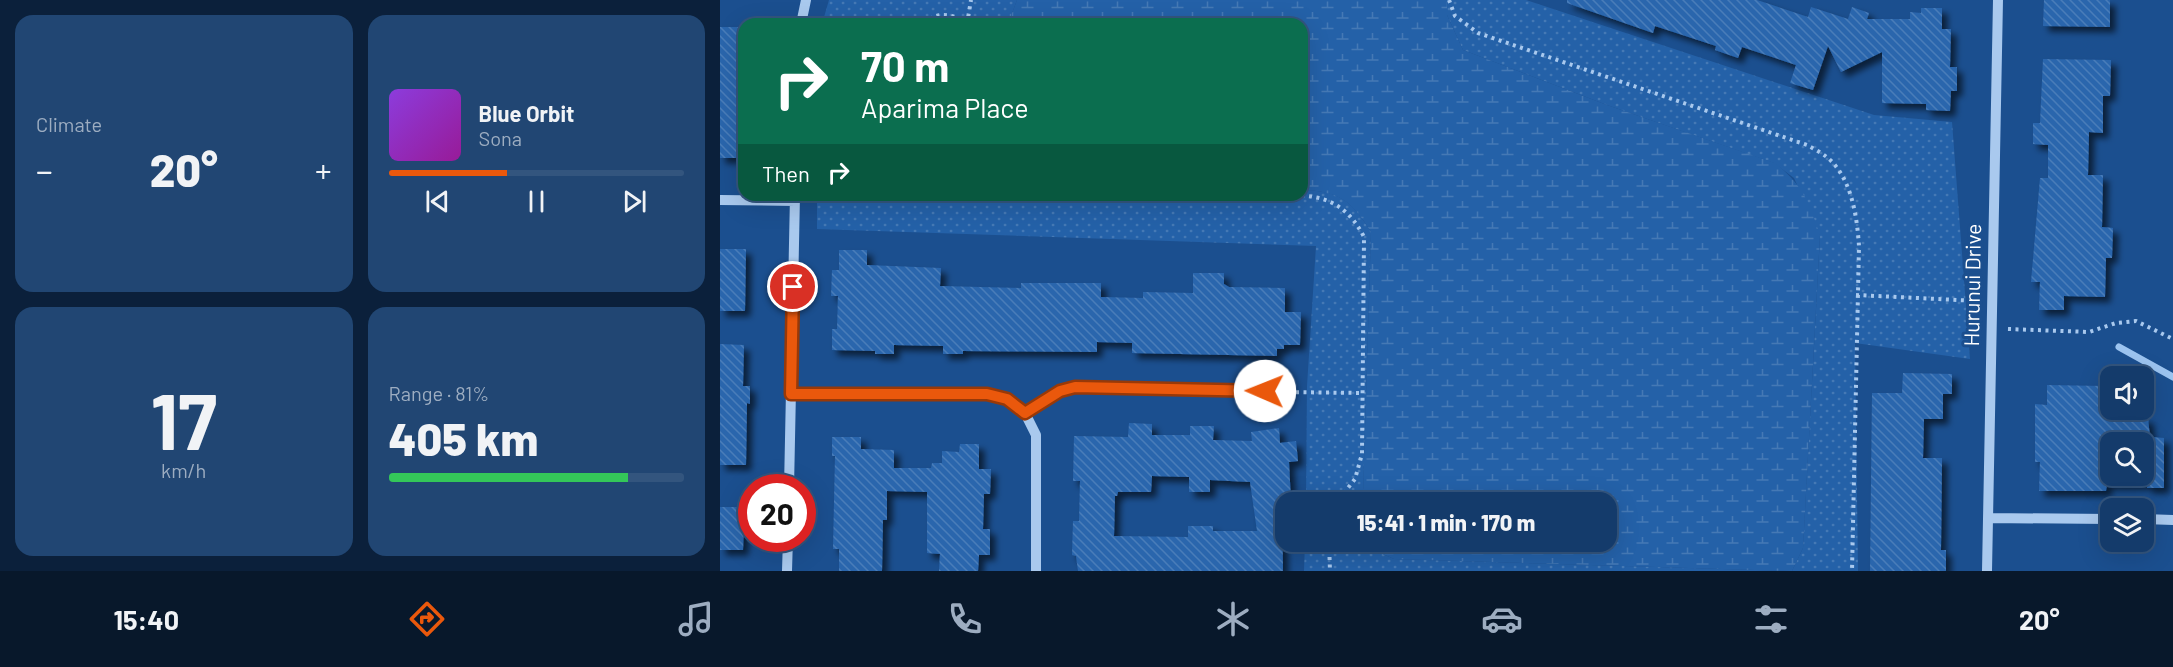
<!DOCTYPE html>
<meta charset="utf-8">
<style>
body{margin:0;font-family:Barlow,sans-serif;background:#214673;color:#f1f3f6;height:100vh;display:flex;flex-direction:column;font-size:22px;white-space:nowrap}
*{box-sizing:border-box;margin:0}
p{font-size:20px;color:#9dadc1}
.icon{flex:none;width:33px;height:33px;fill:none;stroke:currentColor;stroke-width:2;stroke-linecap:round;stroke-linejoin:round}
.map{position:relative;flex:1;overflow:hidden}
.side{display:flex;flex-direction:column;gap:15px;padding:15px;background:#0b203b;width:720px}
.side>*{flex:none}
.top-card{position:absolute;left:18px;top:18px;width:570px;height:183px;border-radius:18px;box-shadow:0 6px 24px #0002,0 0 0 2px #33557e;background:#0b6e4f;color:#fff;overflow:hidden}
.buttons{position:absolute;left:1380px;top:366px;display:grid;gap:12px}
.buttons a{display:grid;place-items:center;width:54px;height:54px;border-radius:12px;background:#143b6b;box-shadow:0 6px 24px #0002,0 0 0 2px #33557e;font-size:30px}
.speed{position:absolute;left:18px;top:474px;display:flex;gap:12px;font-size:30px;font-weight:700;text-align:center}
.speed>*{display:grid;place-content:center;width:78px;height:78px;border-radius:50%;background:#143b6b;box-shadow:0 6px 24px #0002,0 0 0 2px #33557e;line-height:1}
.speed .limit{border:9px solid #d22;background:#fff;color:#111}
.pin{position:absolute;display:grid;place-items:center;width:51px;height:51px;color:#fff;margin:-26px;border:3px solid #fff;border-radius:50%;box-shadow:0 2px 6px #0007}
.me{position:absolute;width:66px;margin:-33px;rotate:271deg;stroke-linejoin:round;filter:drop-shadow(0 0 4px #0008)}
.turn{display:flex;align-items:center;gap:21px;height:126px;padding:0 24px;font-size:27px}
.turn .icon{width:78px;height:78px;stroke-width:2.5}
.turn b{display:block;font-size:42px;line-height:51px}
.then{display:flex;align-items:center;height:57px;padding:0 24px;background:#0003;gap:12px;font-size:22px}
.big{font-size:45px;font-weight:800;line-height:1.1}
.side .widget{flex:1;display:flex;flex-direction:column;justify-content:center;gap:9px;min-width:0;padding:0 21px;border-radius:18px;background:#214673}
.side .dial{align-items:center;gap:0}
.dial b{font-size:78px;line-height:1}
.song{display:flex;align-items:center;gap:18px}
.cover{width:72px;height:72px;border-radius:9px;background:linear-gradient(135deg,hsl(270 70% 55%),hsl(300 70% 35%))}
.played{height:6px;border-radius:3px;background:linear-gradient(90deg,#ea580c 40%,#33557e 40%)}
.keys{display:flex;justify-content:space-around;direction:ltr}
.heat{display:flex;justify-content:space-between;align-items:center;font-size:33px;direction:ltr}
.charge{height:9px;border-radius:4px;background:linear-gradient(90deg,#34c759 81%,#33557e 0)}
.side .tiles{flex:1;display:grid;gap:15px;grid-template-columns:repeat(2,1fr)}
.trip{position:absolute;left:555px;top:492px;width:342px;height:60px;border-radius:18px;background:#143b6b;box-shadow:0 6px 24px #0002,0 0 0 2px #33557e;font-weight:800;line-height:60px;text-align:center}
.tab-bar{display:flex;height:96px;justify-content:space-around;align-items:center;background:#08182b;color:#9dadc1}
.tab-bar .icon{width:42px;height:42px}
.tab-bar .on{color:#ea580c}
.tab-bar b{font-size:27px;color:#f1f3f6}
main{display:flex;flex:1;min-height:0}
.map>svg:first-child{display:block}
.grass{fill:url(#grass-dots)}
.wetland{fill:url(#wetland-marsh)}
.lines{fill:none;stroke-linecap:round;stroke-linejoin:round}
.stream{stroke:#9cc4f0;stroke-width:7}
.building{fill:url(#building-back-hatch);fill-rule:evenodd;filter:url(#shadow)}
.path{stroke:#a9c9ee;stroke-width:4;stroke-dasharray:3 4.5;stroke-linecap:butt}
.minor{stroke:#a9c9ee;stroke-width:10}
.route-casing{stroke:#983908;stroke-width:15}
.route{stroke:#ea580c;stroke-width:10}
.labels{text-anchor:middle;stroke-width:6;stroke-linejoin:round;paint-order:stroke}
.street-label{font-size:21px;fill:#fff;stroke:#1b4f8f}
</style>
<main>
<section class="side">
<div class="tiles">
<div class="widget"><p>Climate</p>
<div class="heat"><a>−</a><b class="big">20°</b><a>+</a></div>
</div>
<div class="widget">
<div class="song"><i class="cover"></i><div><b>Blue Orbit</b><p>Sona</p></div></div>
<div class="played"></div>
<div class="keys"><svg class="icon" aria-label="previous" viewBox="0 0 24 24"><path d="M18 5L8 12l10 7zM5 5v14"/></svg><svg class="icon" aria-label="pause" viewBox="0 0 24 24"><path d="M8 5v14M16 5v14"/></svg><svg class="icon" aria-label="next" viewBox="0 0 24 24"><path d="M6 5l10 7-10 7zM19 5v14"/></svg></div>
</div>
<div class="widget dial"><b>17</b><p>km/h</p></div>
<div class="widget"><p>Range · 81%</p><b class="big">405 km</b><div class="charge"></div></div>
</div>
</section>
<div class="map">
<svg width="1453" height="571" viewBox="0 0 1453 571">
<defs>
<pattern id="grass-dots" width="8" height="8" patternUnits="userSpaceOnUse" patternTransform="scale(1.5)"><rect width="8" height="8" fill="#2461a8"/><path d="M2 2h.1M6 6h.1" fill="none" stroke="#4579b5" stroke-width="1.8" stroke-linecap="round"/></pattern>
<pattern id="wetland-marsh" width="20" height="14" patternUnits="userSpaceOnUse" patternTransform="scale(1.5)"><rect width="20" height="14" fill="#2461a8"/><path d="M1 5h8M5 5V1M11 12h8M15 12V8" fill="none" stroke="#4579b5"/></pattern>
<pattern id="building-back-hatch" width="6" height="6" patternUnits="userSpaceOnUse" patternTransform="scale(1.5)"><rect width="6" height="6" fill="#2a66ad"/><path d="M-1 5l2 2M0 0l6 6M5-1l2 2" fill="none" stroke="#4a7db9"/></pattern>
<filter id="shadow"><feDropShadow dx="5.5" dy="5.5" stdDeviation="3" flood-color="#0009"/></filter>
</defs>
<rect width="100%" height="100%" fill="#1b4f8f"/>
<!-- grass -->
<path class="grass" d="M 109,0 L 297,0 L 288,24 L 102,24 Z
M 727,0 L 806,0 L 1154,115 L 1232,122 L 1250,359 L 1135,343 L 1138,571 L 1072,571 L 1083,548 L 1100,236 L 1074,178 L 1054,163 L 887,105 L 743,50 L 727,15 Z
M 582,190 C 620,191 631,200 651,232 L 643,496 L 631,502 L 586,502 L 587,386 L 596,246 L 97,229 L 97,195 L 582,195 Z
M 585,542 L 636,542 L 674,559 L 1071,571 L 584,571 Z"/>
<!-- wetland -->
<path class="wetland" d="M 297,0 L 727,0 L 727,15 L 743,50 L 887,105 L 1055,163 C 1083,185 1089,202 1100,235 L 1083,548 L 1072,571 L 674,559 L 636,542 L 886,542 L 886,502 L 631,502 L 643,495 L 651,232 C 632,201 619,191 582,190 L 582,24 L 288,24 Z"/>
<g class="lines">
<!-- stream -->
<path class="stream" d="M 1399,347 L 1453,377"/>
</g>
<!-- building -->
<path class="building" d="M 847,0 L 1037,0 L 1088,17 L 1091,7 L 1128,19 L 1132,7 L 1149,13 L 1147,19 L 1190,19 L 1190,12 L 1201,13 L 1201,8 L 1222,8 L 1222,29 L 1231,29 L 1230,67 L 1237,67 L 1237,91 L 1231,91 L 1230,111 L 1206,110 L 1206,104 L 1162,103 L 1162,52 L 1121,72 L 1108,46 L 1093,90 L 1070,83 L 1076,65 L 1022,47 L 1018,58 L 995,50 L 996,46 L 935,26 L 933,33 L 847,3 Z
M 1324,0 L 1390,0 L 1390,27 L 1323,26 Z
M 0,27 L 24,27 L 24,158 L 0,158 Z
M 1323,59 L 1391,60 L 1390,96 L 1383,96 L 1383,133 L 1369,132 L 1368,175 L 1383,175 L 1382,227 L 1393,228 L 1392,258 L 1386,258 L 1385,297 L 1344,296 L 1344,310 L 1319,310 L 1320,282 L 1311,282 L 1320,178 L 1328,178 L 1328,145 L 1313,144 L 1313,123 L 1320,123 Z
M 0,249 L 26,249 L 25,311 L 0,311 Z
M 119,250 L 147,250 L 147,265 L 221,268 L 220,286 L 301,288 L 301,283 L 381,283 L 381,297 L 423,298 L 423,292 L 473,293 L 473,273 L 504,273 L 504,284 L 509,287 L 565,288 L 565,312 L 581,312 L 580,345 L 564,345 L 564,349 L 557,349 L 557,356 L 412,353 L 412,343 L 377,342 L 377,352 L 243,351 L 243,354 L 223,354 L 223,346 L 174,345 L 174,354 L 155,354 L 155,351 L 112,350 L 112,329 L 117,329 L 118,296 L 111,296 L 112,270 L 119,270 Z
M 0,344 L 24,345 L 23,386 L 30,386 L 30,404 L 27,403 L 26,465 L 0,465 Z
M 1183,373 L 1232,374 L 1232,394 L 1223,394 L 1223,419 L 1204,419 L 1203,458 L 1222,458 L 1221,550 L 1226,550 L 1226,571 L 1150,571 L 1152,393 L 1182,393 Z
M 1327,385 L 1384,386 L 1384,406 L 1388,406 L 1388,417 L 1428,418 L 1430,437 L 1444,438 L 1444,488 L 1427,488 L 1427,484 L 1387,484 L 1386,491 L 1319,491 L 1320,462 L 1315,462 L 1315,404 L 1327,405 ZM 1390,442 L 1424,442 L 1424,476 L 1390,476 Z
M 409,423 L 432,424 L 432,435 L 470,435 L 470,426 L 494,426 L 493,440 L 532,441 L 531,432 L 559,428 L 560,443 L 576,441 L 578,461 L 569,462 L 571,501 L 562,502 L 563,571 L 358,571 L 356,556 L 352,555 L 353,521 L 359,521 L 360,481 L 353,481 L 354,436 L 408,437 ZM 432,476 L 469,477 L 469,492 L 490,492 L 490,480 L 530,482 L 537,531 L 493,531 L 493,526 L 468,526 L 468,537 L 394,536 L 395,496 L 397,496 L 398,492 L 431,492 Z
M 112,437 L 141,437 L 141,449 L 174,450 L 174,468 L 211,468 L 212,463 L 222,463 L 222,451 L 239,452 L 240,444 L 259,444 L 259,469 L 271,469 L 270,494 L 264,494 L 263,529 L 270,529 L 270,555 L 259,555 L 258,571 L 219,571 L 220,554 L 207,553 L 207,492 L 167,491 L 167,520 L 163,520 L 162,571 L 119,571 L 119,549 L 113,549 L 115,456 L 112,456 Z
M 0,507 L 27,507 L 27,526 L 24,526 L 23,550 L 0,550 Z"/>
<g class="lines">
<!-- path -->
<path class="path" d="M 729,0 L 735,16 L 758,33 L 1087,145 C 1094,149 1102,153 1108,158 C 1132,179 1137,217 1139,246 L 1132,571
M 204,24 C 217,10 231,15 247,21
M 247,24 L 251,0
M 529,195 C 579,196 618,186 644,237 L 642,454 L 635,479 L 617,502
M 1136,295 L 1258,301
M 1288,329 L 1369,332 L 1396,323 L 1416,321 L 1453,339
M 561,392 L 642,393
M 609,542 L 610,571"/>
<!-- minor -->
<path class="minor" d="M 81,24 L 86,0
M 0,200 L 75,201
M 71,394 L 267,394 L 287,399 L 299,407 L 305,413 L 316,435 L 316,571
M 305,413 L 340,391 L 355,387 L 545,391
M 69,488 L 75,195
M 1268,518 L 1390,519
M 1424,519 L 1453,520
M 67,571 L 68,538
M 1267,571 L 1278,0"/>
</g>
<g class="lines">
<defs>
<path id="route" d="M 73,287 L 71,394 L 267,394 L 287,399 L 305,413 L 340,391 L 355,387 L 545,391"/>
</defs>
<!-- route casing -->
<use href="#route" class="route-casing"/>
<!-- route -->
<use href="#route" class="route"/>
</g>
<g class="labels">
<!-- street labels -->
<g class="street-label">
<text transform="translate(1253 285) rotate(-89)" y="7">Hurunui Drive</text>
</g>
</g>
</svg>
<div class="buttons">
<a><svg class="icon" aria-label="sound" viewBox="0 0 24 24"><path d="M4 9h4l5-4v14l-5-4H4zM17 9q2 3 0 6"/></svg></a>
<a><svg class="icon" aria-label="search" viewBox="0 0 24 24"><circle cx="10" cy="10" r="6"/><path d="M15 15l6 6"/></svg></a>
<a><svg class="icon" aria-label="layers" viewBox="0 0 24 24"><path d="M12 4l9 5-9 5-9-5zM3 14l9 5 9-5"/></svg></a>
</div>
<div class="speed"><div class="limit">20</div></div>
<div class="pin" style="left:73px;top:287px;background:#d93025"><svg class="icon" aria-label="arrive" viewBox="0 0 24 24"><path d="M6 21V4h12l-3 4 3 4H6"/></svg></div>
<svg class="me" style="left:545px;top:391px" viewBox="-20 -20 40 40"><circle r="19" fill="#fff"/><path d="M0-13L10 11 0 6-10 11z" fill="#ea580c"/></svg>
<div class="trip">15:41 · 1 min · 170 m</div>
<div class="top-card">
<div class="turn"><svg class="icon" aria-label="right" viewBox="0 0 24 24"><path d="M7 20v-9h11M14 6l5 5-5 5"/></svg><div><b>70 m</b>Aparima Place</div></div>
<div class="then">Then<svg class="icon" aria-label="right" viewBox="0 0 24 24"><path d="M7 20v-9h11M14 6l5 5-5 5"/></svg></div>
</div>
</div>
</main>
<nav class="tab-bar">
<b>15:40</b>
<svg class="icon on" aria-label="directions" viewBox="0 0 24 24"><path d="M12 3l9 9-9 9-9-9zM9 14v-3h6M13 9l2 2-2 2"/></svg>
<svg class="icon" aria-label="music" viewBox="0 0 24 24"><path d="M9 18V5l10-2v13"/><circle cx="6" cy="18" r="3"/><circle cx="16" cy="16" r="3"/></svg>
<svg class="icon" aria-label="phone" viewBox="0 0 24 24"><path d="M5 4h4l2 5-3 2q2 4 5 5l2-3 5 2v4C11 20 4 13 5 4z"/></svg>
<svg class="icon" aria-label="climate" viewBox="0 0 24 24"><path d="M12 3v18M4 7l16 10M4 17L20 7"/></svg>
<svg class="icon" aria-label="car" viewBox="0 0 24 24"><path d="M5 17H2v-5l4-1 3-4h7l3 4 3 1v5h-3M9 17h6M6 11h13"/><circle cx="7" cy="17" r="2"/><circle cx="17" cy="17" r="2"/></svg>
<svg class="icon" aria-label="filters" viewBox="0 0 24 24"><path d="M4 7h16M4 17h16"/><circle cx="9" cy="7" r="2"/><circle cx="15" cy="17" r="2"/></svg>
<b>20°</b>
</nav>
